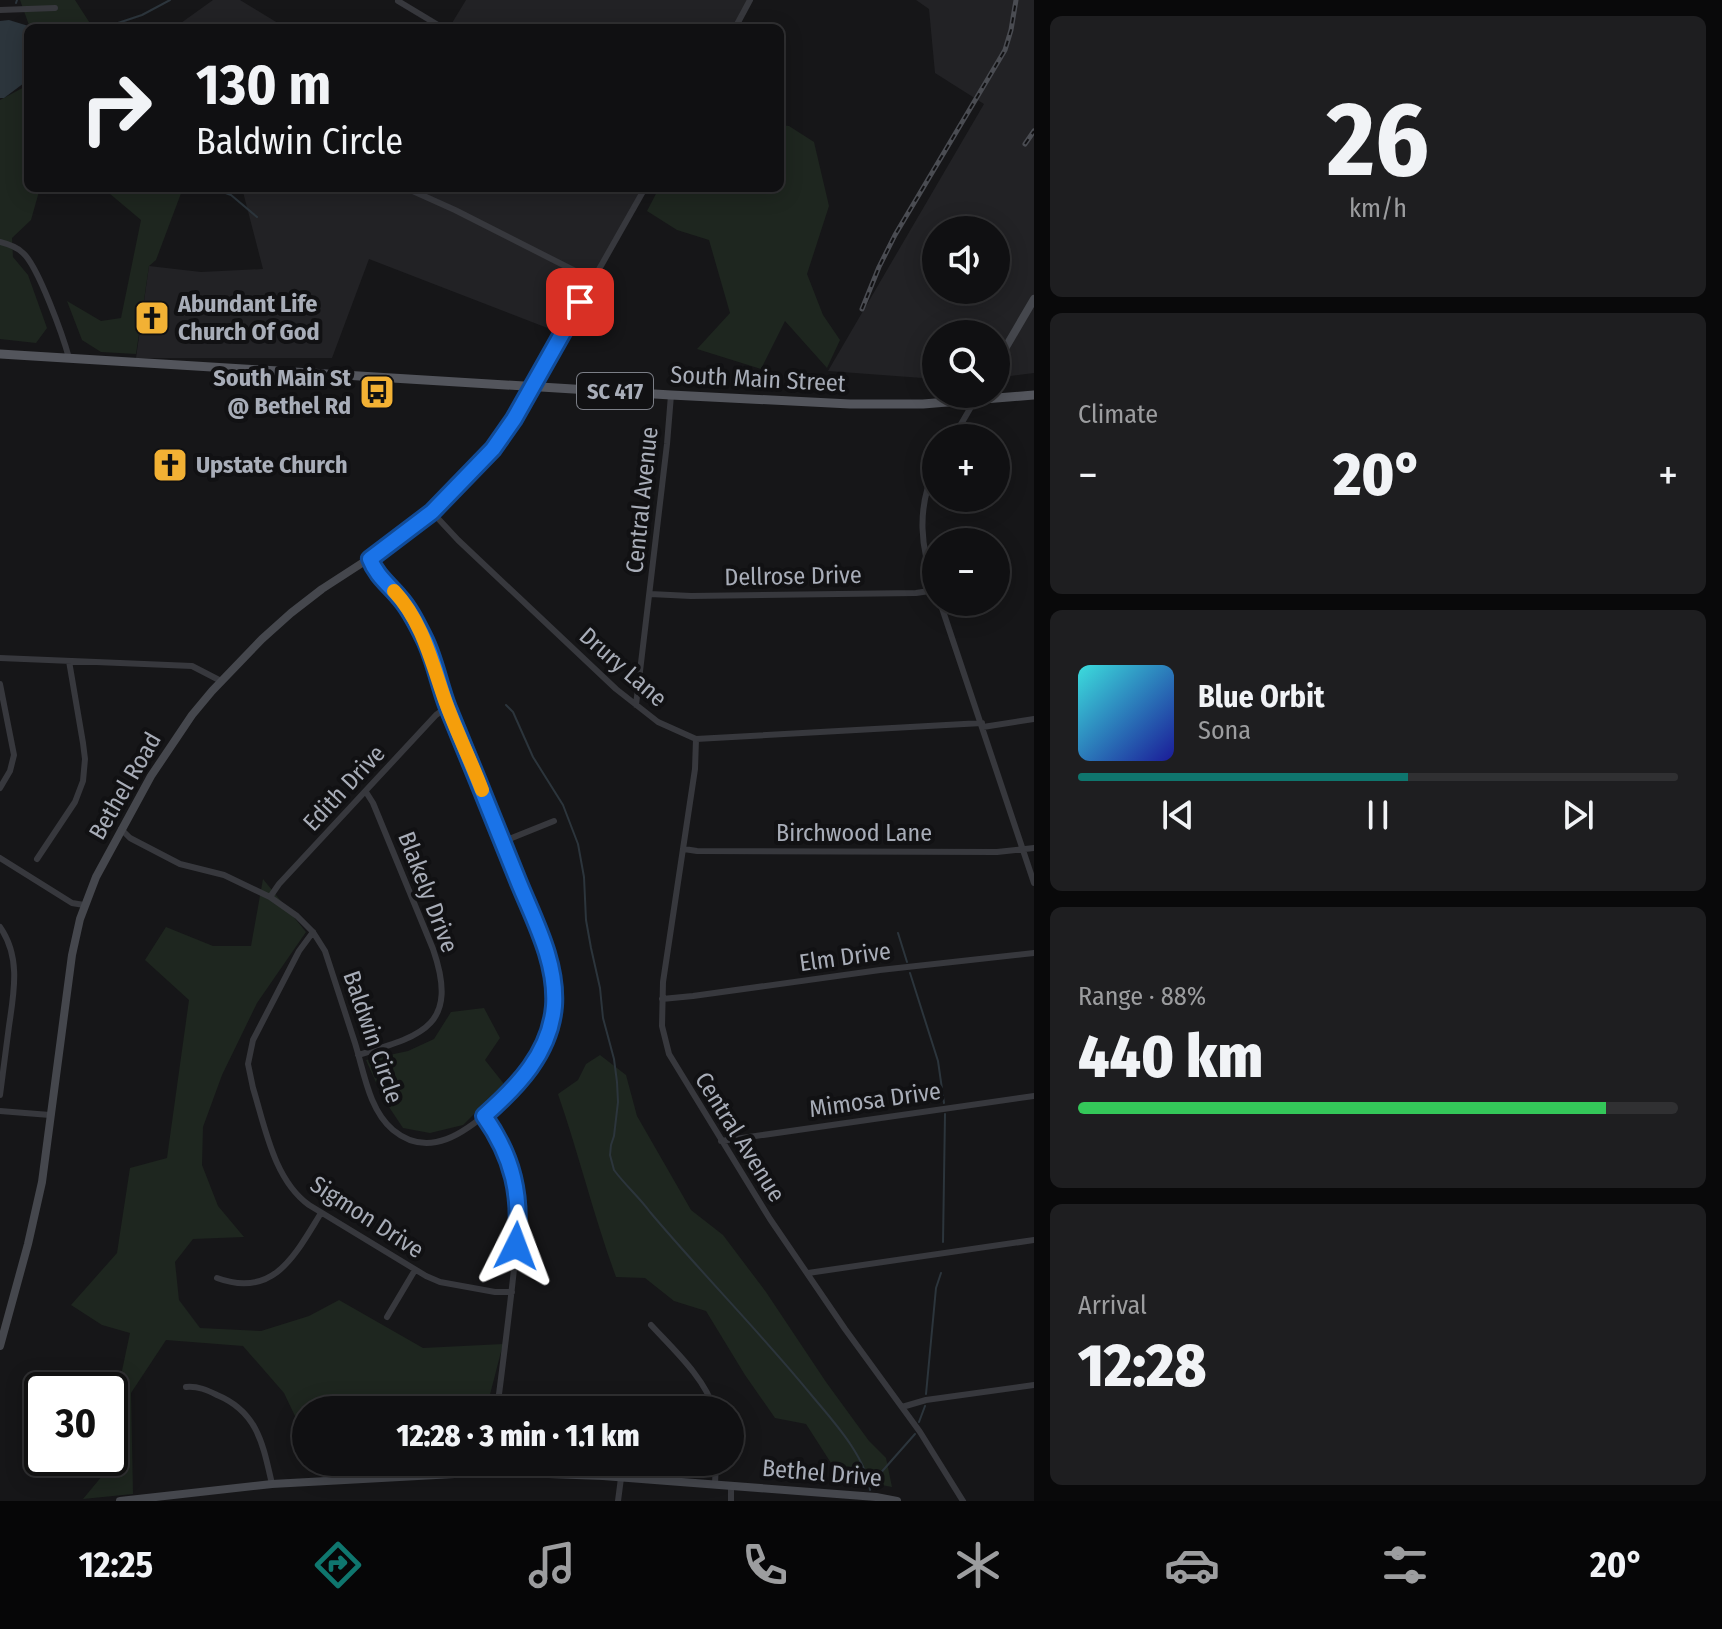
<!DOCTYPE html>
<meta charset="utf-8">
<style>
body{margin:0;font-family:"Fira Sans Condensed",sans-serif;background:#1e1e20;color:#f1f3f6;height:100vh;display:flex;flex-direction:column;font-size:30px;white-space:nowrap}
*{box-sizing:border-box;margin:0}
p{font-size:26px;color:#9c9d9f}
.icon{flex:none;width:44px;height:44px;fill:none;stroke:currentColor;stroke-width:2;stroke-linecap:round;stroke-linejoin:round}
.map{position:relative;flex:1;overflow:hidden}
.panel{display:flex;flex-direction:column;gap:16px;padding:16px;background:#09090a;width:688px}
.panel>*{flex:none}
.banner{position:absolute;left:24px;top:24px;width:760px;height:168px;border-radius:12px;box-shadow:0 4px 20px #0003,0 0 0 2px #303032;background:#101012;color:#f1f3f6;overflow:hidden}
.tools{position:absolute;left:922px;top:216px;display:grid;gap:16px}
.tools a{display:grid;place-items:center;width:88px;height:88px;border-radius:50%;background:#101012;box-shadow:0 4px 20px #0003,0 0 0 2px #303032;font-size:40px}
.speed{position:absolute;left:24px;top:1372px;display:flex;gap:16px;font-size:40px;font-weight:700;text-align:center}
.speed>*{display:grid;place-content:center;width:104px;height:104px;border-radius:50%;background:#101012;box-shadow:0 4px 20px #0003,0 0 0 2px #303032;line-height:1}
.speed .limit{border:4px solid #111;border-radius:12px;background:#fff;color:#111}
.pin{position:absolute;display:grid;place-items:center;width:68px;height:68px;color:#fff;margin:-34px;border-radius:16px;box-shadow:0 4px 12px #0006}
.me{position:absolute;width:88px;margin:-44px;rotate:3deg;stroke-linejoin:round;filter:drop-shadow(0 0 6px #0008)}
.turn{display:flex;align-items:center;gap:28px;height:168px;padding:0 40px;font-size:36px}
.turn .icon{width:104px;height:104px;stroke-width:2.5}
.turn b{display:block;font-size:56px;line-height:68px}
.big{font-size:60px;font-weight:800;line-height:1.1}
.panel .tile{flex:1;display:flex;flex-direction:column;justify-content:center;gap:12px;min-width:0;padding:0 28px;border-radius:12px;background:#1e1e20}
.panel .dial{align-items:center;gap:0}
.dial b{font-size:104px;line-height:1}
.song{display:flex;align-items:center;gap:24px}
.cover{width:96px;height:96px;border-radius:12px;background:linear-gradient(135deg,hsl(180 70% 55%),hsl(240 70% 35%))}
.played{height:8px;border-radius:4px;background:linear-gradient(90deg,#0f766e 55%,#303032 55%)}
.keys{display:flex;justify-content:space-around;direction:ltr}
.heat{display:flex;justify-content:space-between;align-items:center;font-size:44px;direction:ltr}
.charge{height:12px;border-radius:6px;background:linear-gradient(90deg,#34c759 88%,#303032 0)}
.trip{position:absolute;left:292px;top:1396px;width:452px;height:80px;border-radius:40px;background:#101012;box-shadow:0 4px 20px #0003,0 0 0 2px #303032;font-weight:800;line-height:80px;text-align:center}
.dock{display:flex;height:128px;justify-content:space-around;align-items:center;background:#060607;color:#9c9d9f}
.dock .icon{width:56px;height:56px}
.dock .active{color:#0f766e}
.dock b{font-size:36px;color:#f1f3f6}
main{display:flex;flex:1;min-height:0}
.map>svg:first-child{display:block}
.built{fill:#222225;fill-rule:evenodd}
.green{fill:#1e261f}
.water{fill:#2c353c}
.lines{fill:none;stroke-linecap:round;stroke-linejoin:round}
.stream{stroke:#2c353c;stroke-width:2}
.street{stroke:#37383d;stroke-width:6}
.secondary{stroke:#45474d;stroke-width:8}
.primary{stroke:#53555c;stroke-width:9}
.rail-casing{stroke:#4a4c52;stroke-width:5}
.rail{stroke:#111113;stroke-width:2;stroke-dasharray:6;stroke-linecap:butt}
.route-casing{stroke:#114b97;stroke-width:20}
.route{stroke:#1a73e8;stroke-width:14}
.slow{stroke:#f59e0b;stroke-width:14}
.labels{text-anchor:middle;stroke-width:8;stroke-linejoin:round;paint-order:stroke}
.shield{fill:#111113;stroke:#7b7e86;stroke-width:2}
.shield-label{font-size:22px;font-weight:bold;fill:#a8adb8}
.poi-label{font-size:24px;font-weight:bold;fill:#a8adb8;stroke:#111113;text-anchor:start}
.street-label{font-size:24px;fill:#a8adb8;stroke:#111113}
</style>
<main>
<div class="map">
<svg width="1034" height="1501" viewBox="0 0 1034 1501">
<rect width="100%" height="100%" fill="#161618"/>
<!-- built -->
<path class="built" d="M 213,0 L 240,0 L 286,28 L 174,28 Z
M 466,0 L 749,0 L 733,28 L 449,28 Z
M 916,0 L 1034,0 L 1034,373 L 996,378 L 996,334 L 936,334 L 936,379 L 828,371 L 984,104 L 935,73 L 929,9 ZM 936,230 L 996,230 L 996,290 L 936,290 Z
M 242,188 L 644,188 L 563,334 L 369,259 L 332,358 L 136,358 L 149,266 L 201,272 L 263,269 Z"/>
<!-- green -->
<path class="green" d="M 20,0 L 75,0 L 93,28 L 30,28 Z
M 28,85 L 28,188 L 40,188 L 31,220 L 12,238 L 13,257 L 28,275 L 47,328 L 36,343 L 0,339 L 0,100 Z
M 780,125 L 789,126 L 814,142 L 829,206 L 807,274 L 823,315 L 840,340 L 827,368 L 785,321 L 761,369 L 697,349 L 730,313 L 709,240 L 677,230 L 647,211 L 659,188 L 780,188 Z
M 103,188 L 183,188 L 156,260 L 149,266 L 136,354 L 101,352 L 82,340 L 67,301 L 101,321 L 121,318 L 141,220 Z
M 263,879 L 306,932 L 257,1003 L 222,1075 L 203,1127 L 202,1165 L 218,1206 L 244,1237 L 193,1239 L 175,1262 L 179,1300 L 200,1328 L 261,1331 L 309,1316 L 339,1300 L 423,1348 L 503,1344 L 486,1410 L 306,1410 L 306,1439 L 284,1393 L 243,1346 L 166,1340 L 131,1393 L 133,1494 L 83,1499 L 107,1470 L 110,1458 L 114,1433 L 116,1399 L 130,1333 L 102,1325 L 71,1305 L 117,1253 L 130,1168 L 167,1158 L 189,1000 L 145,960 L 166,927 L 213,946 L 251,946 Z
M 484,1008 L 500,1038 L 485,1060 L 504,1084 L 463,1125 L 430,1133 L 403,1128 L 383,1098 L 366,1060 L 408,1051 L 434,1039 L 451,1012 Z
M 600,1055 L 626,1075 L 637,1116 L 691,1210 L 723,1235 L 766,1292 L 826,1382 L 869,1441 L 886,1458 L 892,1487 L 840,1477 L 806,1424 L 775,1418 L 745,1375 L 706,1311 L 674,1301 L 645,1278 L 616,1277 C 594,1217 579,1155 558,1094 L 578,1080 L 586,1064 Z"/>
<!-- water -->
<path class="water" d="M 9,20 L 35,28 L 28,28 L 28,80 L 4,98 L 0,98 L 0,21 Z"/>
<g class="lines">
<!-- stream -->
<path class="stream" d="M 16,3 L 17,0
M 103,28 L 142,15 L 170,0
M 212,188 L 231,195 L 257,217
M 506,705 L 513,712 L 533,757 L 563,805 L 578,844 L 584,877 L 586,920 L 591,948 L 600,988 L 603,1018 L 614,1059 L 617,1082 L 618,1102 L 614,1136 L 611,1145 L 610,1155 L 614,1170 C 625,1185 639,1197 650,1212 C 703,1275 761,1333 813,1397 C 834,1422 866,1457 870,1490
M 898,933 L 907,962
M 910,973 L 938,1061 L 944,1103
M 943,1242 L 945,1114
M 926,1394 L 936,1288 L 941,1273
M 919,1422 L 925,1406
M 870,1485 L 915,1434"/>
<!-- street -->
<path class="street" d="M 398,1 L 443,28
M 0,10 L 55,8
M 735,28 L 750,0
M 406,188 L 455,210 L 593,280
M 0,242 C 8,244 17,247 23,253 C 38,266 63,336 69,358
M 533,386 L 645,188
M 953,438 L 975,400
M 432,512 L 458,540 L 616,689 L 658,722 L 696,739 L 982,723
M 650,594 L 691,596 L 916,593 L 936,590 C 920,548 916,508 936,466
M 940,602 L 1034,883
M 0,658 L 192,666 L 221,681
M 0,684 L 14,755 L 10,771 L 0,788
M 636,705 L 667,444 L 671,395
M 983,727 L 1034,719
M 696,739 L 695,769 L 663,982 L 662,1026 L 669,1054 L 770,1219 L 845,1329 L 920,1432 L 963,1501
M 121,829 L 130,838 L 180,864 L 224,875 L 270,897 L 297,916 L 313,932 L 325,951 C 335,982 345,1012 355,1043 C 364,1072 369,1110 393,1130 C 429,1160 466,1132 494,1107 C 512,1091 529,1073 541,1052 C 551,1033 555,1010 554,988 C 551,954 535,922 522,891 C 498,829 471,768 447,706 C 439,684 435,659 424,637 C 416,623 409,608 399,596 C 388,583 376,575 370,559
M 504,841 L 554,821
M 684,849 L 697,851 L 997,852 L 1034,848
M 0,858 L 72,903 L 84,905
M 37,859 L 75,802 L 83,781 L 85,759 L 83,743 L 69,661
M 270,897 L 279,884 L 436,715 L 447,707
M 0,927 C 21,957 14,992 9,1026 C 6,1049 3,1072 0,1095
M 313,932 L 299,951 L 253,1040 L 248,1064 L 253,1088 C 265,1127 274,1180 309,1205 L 426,1276 L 440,1282 L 495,1292 L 512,1292
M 662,999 L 693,996 L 880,970 L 1034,953
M 358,1055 C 421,1036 460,1027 433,949 L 373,803 L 366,792
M 0,1111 L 50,1115
M 484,1116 C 500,1138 513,1168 518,1195 C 522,1219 516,1245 514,1269 C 509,1316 503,1363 497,1410
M 721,1141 L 1034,1096
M 808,1273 L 1034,1240
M 217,1278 C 274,1299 295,1255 321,1213
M 387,1317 L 415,1270
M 651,1325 C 673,1349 706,1379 714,1410
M 186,1387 C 198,1386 207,1390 217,1395 C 258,1412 263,1445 272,1484
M 902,1407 L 926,1400 L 1034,1385
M 715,1484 L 716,1462
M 618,1501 L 621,1478
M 731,1501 L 731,1485"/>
<!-- secondary -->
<path class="secondary" d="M 996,364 L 1034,299
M 0,1346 L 28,1244 L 42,1182 L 72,955 L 80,919 L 96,877 L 151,776 L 192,715 L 212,691 L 262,639 L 291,613 L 322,589 L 376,554 L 432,512 L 493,449 L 514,419 L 533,386
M 120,1501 L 272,1484 L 491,1472 L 603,1476 L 876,1497 L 897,1501"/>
<!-- primary -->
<path class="primary" d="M 0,354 L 671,395 L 850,404 L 923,404 L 1034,395"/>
<defs>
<path id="rail" d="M 1025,144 L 1034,131
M 862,309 L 879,267 L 895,235 L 1005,50 L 1011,30 L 1016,0"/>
</defs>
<!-- rail casing -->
<use href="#rail" class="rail-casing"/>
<!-- rail -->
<use href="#rail" class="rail"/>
</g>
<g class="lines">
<defs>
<path id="route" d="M 516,1246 C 522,1196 513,1157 484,1116 C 518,1086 550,1053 554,1006 C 557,963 535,922 519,883 C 496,825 472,766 448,708 C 439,685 435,660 424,638 C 417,624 410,609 399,597 C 388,584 376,575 370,559 L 432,512 L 493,449 L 514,419 L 580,302"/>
</defs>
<!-- route casing -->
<use href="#route" class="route-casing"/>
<!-- route -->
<use href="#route" class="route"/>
<!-- slow -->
<path class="slow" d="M 394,591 C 423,622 432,664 446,703 C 457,733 471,761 482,790"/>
</g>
<!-- icons -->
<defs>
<symbol id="church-square" viewBox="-11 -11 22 22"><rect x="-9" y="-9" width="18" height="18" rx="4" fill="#f2b134" stroke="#111113"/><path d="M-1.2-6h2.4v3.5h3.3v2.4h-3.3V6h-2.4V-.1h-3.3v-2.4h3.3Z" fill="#111"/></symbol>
<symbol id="bus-square" viewBox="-11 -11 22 22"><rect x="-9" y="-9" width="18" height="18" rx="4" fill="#f2b134" stroke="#111113"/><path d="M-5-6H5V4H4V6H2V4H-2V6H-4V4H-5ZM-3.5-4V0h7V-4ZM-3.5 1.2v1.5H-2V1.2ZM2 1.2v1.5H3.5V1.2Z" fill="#111"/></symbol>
</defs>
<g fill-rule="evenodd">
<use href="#church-square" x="132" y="298" width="40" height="40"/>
<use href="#bus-square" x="357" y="372" width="40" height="40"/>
<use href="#church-square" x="150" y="445" width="40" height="40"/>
</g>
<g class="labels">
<!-- shield labels -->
<rect class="shield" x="577" y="373" width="76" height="36" rx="6"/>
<g class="shield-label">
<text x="615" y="399">SC 417</text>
</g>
<!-- poi labels -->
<g class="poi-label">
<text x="178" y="312">Abundant Life<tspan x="178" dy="28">Church Of God</tspan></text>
<text x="351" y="386" text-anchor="end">South Main St<tspan x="351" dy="28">@ Bethel Rd</tspan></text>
<text x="196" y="473">Upstate Church</text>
</g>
<!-- street labels -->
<g class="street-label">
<text transform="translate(758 379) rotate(3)" y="8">South Main Street</text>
<text transform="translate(642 500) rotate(-84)" y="8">Central Avenue</text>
<text transform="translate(793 576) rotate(-1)" y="8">Dellrose Drive</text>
<text transform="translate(623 667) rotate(41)" y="8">Drury Lane</text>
<text transform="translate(125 786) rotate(-60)" y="8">Bethel Road</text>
<text transform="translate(344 788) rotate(-47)" y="8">Edith Drive</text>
<text x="854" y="841">Birchwood Lane</text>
<text transform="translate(428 892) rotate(69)" y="8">Blakely Drive</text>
<text transform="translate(845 957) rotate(-8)" y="8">Elm Drive</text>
<text transform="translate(373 1037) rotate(71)" y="8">Baldwin Circle</text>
<text transform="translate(875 1100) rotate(-8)" y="8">Mimosa Drive</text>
<text transform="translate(740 1137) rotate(58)" y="8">Central Avenue</text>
<text transform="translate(367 1217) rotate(33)" y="8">Sigmon Drive</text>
<text transform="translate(822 1473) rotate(5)" y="8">Bethel Drive</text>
</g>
</g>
</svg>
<div class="tools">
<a><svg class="icon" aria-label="sound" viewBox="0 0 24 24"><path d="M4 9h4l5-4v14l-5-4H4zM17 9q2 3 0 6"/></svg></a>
<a><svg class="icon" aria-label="search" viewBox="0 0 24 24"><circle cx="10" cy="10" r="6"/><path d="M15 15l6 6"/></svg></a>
<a>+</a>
<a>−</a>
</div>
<div class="speed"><div class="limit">30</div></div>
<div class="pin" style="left:580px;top:302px;background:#d93025"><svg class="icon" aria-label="arrive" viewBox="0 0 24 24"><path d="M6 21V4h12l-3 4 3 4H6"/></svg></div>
<svg class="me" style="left:516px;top:1246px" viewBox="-20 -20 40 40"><path d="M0-17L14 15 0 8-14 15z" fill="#1a73e8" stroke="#fff" stroke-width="4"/></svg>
<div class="trip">12:28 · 3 min · 1.1 km</div>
<div class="banner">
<div class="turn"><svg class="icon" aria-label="right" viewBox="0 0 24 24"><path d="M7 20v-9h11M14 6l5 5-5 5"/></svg><div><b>130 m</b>Baldwin Circle</div></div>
</div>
</div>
<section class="panel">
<div class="tile dial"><b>26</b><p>km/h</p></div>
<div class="tile"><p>Climate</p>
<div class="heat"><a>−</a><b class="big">20°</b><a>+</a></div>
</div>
<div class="tile">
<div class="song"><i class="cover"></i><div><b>Blue Orbit</b><p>Sona</p></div></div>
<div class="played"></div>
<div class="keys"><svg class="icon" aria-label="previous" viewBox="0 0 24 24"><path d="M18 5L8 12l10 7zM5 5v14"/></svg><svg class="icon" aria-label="pause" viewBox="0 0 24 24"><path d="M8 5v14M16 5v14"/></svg><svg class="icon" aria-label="next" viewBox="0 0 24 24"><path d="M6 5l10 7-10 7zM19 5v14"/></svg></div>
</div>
<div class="tile"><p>Range · 88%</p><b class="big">440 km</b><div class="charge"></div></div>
<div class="tile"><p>Arrival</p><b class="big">12:28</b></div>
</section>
</main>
<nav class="dock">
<b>12:25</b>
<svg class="icon active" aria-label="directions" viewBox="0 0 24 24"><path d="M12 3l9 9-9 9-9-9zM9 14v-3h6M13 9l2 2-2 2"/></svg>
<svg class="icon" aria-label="music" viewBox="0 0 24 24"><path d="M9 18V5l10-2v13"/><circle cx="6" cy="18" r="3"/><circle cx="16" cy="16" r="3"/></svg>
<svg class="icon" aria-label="phone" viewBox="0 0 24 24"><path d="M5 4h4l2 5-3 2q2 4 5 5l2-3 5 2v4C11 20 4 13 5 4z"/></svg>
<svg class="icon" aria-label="climate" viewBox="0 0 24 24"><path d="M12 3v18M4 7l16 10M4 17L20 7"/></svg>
<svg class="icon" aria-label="car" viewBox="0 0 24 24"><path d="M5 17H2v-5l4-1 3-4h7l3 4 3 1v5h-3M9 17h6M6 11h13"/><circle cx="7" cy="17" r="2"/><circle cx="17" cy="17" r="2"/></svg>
<svg class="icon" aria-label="filters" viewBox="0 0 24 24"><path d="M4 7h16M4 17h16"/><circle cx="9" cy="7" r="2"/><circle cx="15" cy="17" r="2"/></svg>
<b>20°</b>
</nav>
